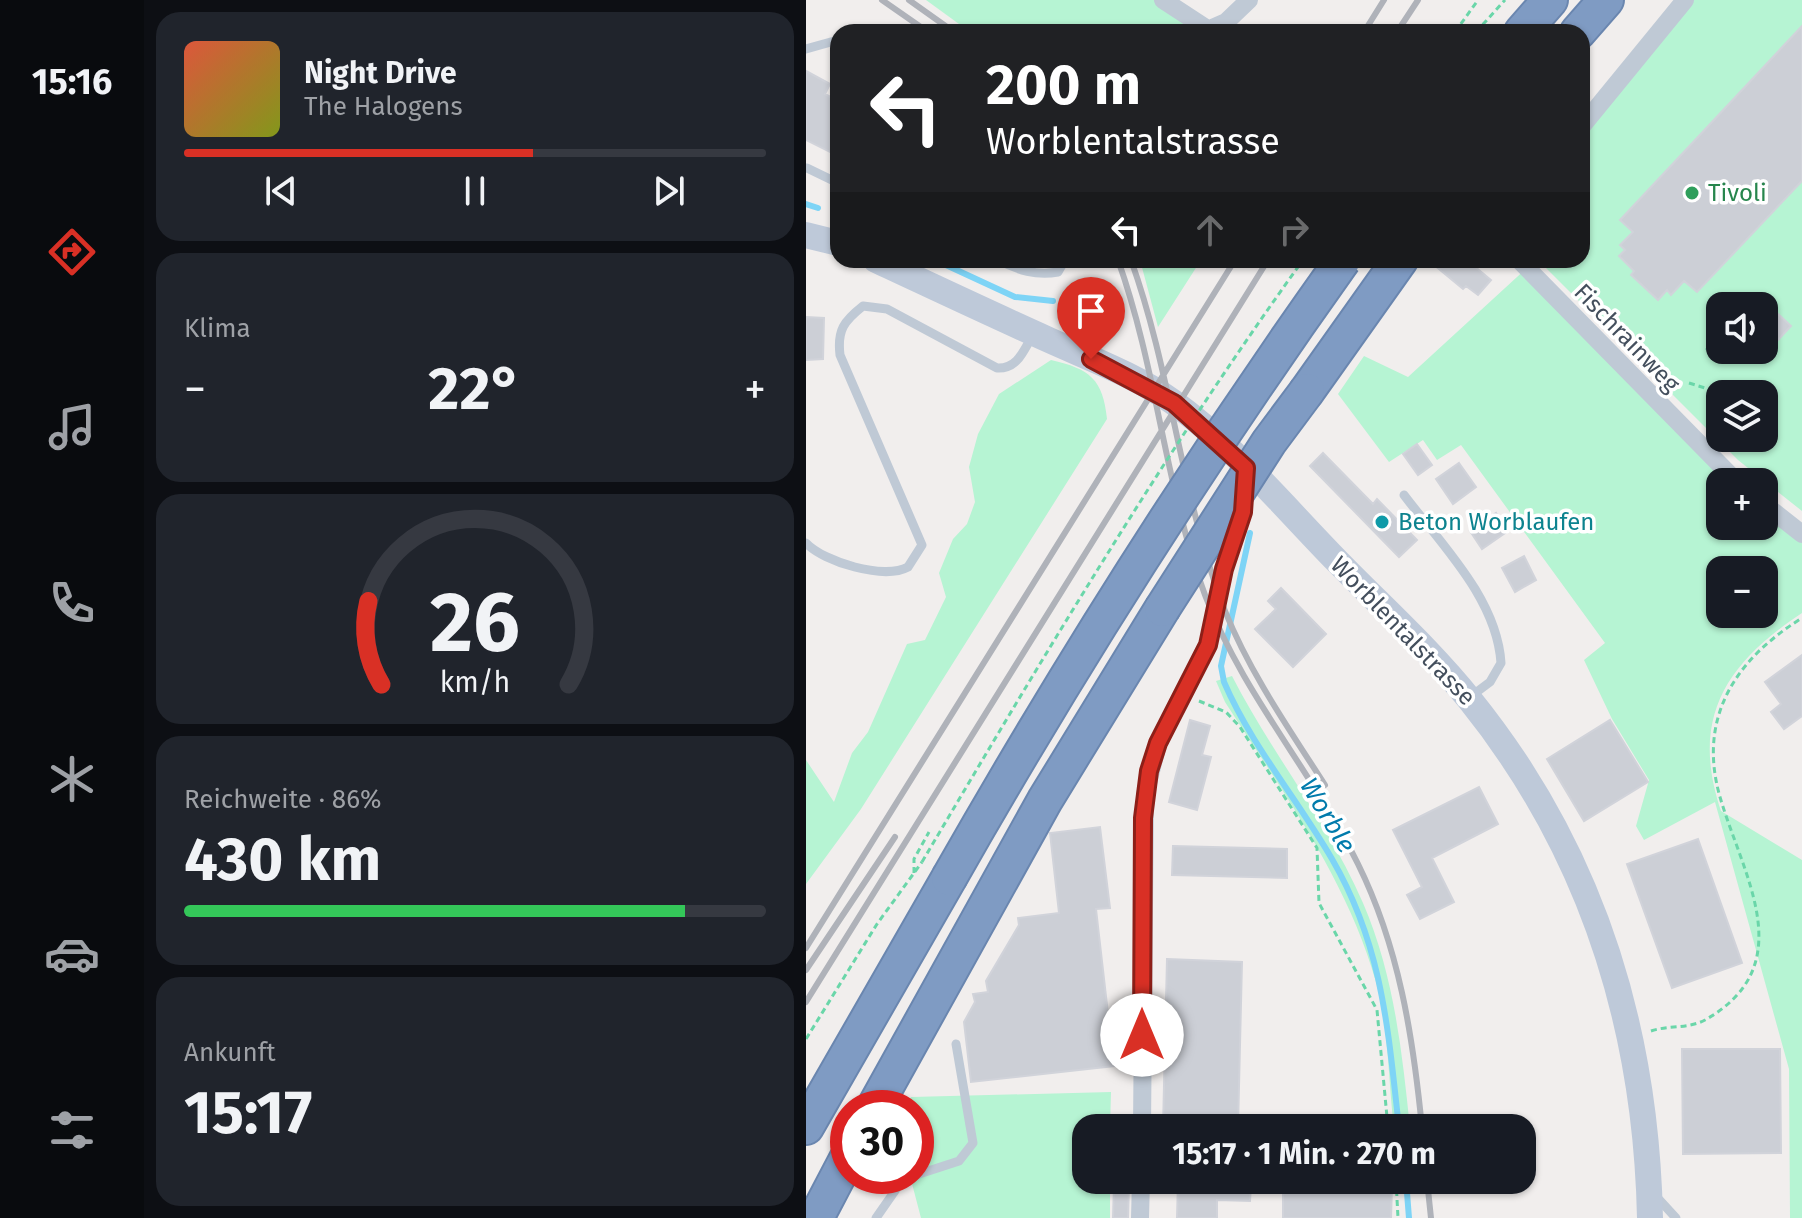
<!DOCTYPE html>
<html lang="de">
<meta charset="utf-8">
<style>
body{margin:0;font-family:"Fira Sans",sans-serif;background:#20242c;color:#f1f3f6;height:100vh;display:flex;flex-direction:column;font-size:30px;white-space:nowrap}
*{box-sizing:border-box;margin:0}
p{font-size:26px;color:#9ea1a6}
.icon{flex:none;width:44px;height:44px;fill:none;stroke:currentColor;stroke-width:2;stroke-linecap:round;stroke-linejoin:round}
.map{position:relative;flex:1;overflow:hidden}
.side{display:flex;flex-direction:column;gap:12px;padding:12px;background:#0d0f14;width:662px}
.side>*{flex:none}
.top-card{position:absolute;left:24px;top:24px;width:760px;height:244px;border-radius:24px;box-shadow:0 2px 6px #0004;background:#202124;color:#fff;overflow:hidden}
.buttons{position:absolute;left:900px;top:292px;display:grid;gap:16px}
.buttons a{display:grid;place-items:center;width:72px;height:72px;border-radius:16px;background:#171b24;box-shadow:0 2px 6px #0004;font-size:40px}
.speed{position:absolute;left:24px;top:1090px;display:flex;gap:16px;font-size:40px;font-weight:700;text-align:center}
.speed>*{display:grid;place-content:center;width:104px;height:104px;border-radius:50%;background:#171b24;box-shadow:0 2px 6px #0004;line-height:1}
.speed .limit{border:12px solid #d22;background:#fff;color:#111}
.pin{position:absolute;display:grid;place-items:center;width:68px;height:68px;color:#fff;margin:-82px -34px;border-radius:50% 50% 50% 0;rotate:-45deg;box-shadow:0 0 8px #0007}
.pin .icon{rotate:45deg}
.me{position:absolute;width:88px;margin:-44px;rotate:0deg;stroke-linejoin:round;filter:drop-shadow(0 0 6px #0008)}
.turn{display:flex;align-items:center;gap:28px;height:168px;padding:0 24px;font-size:36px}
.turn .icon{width:104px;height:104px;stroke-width:2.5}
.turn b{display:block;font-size:56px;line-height:68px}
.lanes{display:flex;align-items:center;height:76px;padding:0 24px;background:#0003;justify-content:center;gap:40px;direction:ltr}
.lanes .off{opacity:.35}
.big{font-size:60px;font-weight:700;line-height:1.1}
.side .tile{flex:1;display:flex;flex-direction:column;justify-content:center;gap:12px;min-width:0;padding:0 28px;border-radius:24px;background:#20242c}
.side .dial{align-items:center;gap:0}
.dial svg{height:208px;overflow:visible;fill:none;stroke:#363941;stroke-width:7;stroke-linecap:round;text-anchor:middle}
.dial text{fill:#f1f3f6;stroke:none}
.song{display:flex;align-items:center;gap:24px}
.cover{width:96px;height:96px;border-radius:12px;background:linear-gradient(135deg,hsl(10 70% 55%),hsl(70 70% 35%))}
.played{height:8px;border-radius:4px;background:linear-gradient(90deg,#d93025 60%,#363941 60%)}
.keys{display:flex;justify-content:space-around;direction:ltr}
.heat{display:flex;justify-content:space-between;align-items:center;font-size:44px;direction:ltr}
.charge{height:12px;border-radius:6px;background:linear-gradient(90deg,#34c759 86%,#363941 0)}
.trip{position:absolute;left:266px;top:1114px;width:464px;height:80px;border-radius:24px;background:#171b24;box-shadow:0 2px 6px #0004;font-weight:700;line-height:80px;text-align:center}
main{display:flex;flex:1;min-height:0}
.dock{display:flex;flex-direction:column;width:144px;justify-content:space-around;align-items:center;background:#090b0e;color:#9ea1a6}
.dock .icon{width:56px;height:56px}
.dock .active{color:#d93025}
.dock b{font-size:36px;color:#f1f3f6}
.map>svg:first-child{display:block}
.green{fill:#b6f4d3;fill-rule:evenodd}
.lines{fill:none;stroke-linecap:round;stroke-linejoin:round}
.stream{stroke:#7ed4f6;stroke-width:6}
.building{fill:#cccfd6;stroke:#d1d3da;stroke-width:2}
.motorway-casing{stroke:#6a86af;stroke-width:38}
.path{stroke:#6ad6a9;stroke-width:3;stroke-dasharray:6 4;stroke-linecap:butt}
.service{stroke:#bfc9d5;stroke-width:9}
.minor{stroke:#bfc9d5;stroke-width:18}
.secondary{stroke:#bec9d9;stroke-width:26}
.motorway{stroke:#7f9bc3;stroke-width:34}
.rail{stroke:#afb2b9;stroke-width:6}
.motorway-bridge-casing{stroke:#6a86af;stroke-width:38;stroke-linecap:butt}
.path-bridge{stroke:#6ad6a9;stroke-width:3;stroke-dasharray:6 4;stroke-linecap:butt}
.motorway-bridge{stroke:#7f9bc3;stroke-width:34}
.route-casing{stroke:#8d1f18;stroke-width:20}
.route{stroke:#d93025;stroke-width:14}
.leisure-dot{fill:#2e9e5b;stroke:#fff;stroke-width:3}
.culture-dot{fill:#0f9aa8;stroke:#fff;stroke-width:3}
.labels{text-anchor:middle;stroke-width:7;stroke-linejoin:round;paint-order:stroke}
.leisure-label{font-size:24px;fill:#27864d;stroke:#fff;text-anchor:start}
.street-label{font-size:24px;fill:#444f5d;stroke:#fff}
.culture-label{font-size:24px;fill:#0d838f;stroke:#fff;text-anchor:start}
.water-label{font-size:26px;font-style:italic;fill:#017bac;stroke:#fff}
</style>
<main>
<nav class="dock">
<b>15:16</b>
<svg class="icon active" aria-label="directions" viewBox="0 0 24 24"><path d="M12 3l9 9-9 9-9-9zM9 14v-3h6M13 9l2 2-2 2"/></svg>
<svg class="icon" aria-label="music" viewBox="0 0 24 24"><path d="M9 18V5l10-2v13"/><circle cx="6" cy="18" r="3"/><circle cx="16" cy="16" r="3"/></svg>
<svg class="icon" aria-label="phone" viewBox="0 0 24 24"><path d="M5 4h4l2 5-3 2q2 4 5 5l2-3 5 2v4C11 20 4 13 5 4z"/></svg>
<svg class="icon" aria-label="climate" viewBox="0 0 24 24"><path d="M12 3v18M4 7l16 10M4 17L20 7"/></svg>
<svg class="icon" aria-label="car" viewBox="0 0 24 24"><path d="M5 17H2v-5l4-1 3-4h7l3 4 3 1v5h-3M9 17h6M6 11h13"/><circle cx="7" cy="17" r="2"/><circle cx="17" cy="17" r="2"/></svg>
<svg class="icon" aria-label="filters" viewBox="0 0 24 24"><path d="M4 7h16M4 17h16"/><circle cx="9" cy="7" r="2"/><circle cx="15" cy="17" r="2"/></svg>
</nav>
<section class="side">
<div class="tile">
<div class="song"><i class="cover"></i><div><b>Night Drive</b><p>The Halogens</p></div></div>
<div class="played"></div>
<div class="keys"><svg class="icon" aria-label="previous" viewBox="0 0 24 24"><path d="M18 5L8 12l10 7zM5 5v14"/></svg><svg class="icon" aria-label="pause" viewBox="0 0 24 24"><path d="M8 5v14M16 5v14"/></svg><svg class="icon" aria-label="next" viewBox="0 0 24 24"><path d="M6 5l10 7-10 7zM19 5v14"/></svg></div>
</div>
<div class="tile"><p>Klima</p>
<div class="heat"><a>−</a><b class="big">22°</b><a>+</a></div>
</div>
<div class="tile dial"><svg viewBox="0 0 100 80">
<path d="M14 69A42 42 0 1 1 86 69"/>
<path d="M14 69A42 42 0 0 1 9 37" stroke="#d93025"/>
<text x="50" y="56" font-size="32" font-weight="700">26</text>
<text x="50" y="72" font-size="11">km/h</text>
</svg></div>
<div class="tile"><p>Reichweite · 86%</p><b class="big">430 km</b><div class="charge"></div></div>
<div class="tile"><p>Ankunft</p><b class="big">15:17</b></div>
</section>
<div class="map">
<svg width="996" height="1218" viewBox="0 0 996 1218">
<rect width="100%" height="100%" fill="#f1eeed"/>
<!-- green -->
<path class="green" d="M 120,0 L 357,0 L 406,32 L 164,32 Z
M 879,0 L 996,0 L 996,511 L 932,460 L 732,260 L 776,260 L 776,126 ZM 914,306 L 958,306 L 958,350 L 914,350 ZM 914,394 L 958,394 L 958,438 L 914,438 Z
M 334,260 L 395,260 L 352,327 Z
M 723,266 L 931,482 L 914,482 L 914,526 L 958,526 L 958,504 L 996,534 L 996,613 C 919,664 884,719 915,811 L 996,860 L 996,1218 L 984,1218 L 983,1069 L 909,802 L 838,840 L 830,826 L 843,780 L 806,719 L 778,660 L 799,643 L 655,445 L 631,460 L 617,440 L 583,462 L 532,394 L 558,356 L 602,377 ZM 914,570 L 958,570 L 958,614 L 914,614 Z
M 245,360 C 284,369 297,379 301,419 L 55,809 L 0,884 L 0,760 L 28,802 L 46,753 L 62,732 L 101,644 L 119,640 L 140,597 L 133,573 L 147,539 L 161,524 L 169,502 L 163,467 L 172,434 L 193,394 Z
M 426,676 C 466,754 522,822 557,903 C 588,975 596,1051 604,1128 L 588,1128 C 582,1080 583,1028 570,982 C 541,879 476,791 419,702 L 410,681 Z
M 305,1092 L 304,1128 L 280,1128 L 280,1180 L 304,1180 L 304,1218 L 115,1218 L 104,1176 L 110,1176 L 110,1108 L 100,1108 L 105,1097 Z"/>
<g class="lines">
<!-- stream -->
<path class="stream" d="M 0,204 L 12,208
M 129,260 L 209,297 L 247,301
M 444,533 L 415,666 L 418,682 C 445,745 492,800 526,859 C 577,947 582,1030 593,1128
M 600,1180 L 603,1218"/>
</g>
<!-- building -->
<path class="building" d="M 996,26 L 996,181 L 891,292 L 878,281 L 865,295 L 861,290 L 852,300 L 825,275 L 828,271 L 813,256 L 819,250 L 814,245 L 827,232 L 814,220 Z
M 0,71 L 24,84 L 19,94 L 32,101 L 32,156 L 0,140 Z
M 622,260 L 661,260 L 685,280 L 672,295 L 660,286 L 657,289 Z
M 958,301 L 985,326 L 958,355 Z
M 0,317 L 18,318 L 17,359 L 0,360 Z
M 611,444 L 626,465 L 612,475 L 597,454 Z
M 517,453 L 567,504 L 571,499 L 611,540 L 593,557 L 504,466 Z
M 653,463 L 670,487 L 647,504 L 630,479 Z
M 690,513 L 702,531 L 676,549 L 664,531 Z
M 718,556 L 730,580 L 709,592 L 696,568 Z
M 475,588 L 520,634 L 487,667 L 449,629 L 470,609 L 462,601 Z
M 996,655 L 996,716 L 978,729 L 965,712 L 975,704 L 959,682 Z
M 384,720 L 404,726 L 396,755 L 405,757 L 391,810 L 363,802 Z
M 804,720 L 842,782 L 778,821 L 741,759 Z
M 673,787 L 692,824 L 626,858 L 648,902 L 614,919 L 601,895 L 616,887 L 587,830 Z
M 294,827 L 304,908 L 290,909 L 308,1066 L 165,1082 L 158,1022 L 169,1002 L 167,994 L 182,992 L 180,981 L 213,925 L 212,918 L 253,913 L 244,833 Z
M 892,839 L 936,963 L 866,988 L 821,864 Z
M 367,846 L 481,849 L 481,878 L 366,875 Z
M 361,959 L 436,962 L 432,1128 L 357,1128 Z
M 876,1049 L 974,1049 L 975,1153 L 877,1154 Z
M 372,1180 L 412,1180 L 412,1186 L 445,1186 L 444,1201 L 411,1200 L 411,1218 L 371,1218 Z
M 308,1184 L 323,1184 L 322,1218 L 307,1218 Z
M 535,1184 L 586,1186 L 585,1218 L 477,1218 L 477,1189 L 535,1190 Z"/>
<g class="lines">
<defs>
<path id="motorway" d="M 716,32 L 744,0
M 772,32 L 800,0
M 501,391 L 594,260
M 68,1108 L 239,800 L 356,609
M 0,1127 L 143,878
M 10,1218 L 42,1157"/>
</defs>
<!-- motorway casing -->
<use href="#motorway" class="motorway-casing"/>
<!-- path -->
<path class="path" d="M 649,32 L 672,0
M 670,32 L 699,0
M 900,348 C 913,357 924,359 939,357 L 946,350
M 883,383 L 918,394
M 958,424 L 968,433
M 948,474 L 964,486
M 393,701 L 420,712 L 434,727 L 511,848 L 513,903 L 571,1010 L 582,1128
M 108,873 L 108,859 L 123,832
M 845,1031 C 863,1025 882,1029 899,1020 C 996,965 937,876 914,797 C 891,717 930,659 996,618
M 0,1039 L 71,924 L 116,862
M 590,1180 L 592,1218"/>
<!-- service -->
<path class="service" d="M 0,49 L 32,40
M 1,168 L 32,183
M 192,260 C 212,270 230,276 252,272 L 259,260
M 598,495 C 635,544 691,599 695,663 L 684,682 L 664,697
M 0,543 C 18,562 78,580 102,567 L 116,545 L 34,355 C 31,330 38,321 57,306 L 81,309 L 191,368 C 211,369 217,352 226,336
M 110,1175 L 153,1161 L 167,1143 L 150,1044
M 848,1194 L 870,1218
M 70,1218 L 93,1185 L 107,1176"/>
<!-- minor -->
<path class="minor" d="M 357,0 L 406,32
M 404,29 L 420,22 L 443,0
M 776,126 L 879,0
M 713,260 L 931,482
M 958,504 L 996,534
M 336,1128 L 339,795 L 352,743 L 402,645 L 418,569 L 437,512 L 438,493
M 334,1218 L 335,1180"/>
<!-- secondary -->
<path class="secondary" d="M 0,235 L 32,243
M 70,260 C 128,287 185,314 243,340 C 285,359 329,375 367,402 C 428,446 479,508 532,562 C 576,607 624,650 664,700 C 785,850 840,1027 844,1218"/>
<!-- motorway -->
<use href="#motorway" class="motorway"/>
<!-- rail -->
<path class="rail" d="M 76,0 L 122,32
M 103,0 L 148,32
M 558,32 L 578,0
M 591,32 L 612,0
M 312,260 C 351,369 359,487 399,595 C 436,693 506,771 552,864 C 593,947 607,1036 616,1128
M 325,260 C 366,374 375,498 419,611 C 444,673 483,729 519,785
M 0,948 L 429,260
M 0,970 L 89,837
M 0,1002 L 462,260
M 621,1180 L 625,1218"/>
<defs>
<path id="motorway-bridge" d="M 356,609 L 463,442 L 501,391
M 143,878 C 264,665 395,459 537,260"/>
</defs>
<!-- motorway-bridge casing -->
<use href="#motorway-bridge" class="motorway-bridge-casing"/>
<!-- path-bridge -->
<path class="path-bridge" d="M 116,862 C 237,657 358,453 497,260"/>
<!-- motorway-bridge -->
<use href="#motorway-bridge" class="motorway-bridge"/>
</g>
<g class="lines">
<defs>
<path id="route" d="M 285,359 L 368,403 L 440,468 L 437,512 L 418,569 L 402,645 L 352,743 L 343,771 L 337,818 L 336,1035"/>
</defs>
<!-- route casing -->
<use href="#route" class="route-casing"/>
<!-- route -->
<use href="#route" class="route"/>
</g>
<!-- markers -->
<circle class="leisure-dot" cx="886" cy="193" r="8"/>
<circle class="culture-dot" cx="576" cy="522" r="8"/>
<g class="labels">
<!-- leisure labels -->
<g class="leisure-label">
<text x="902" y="201">Tivoli</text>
</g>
<!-- street labels -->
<g class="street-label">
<text transform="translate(821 338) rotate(46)" y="8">Fischrainweg</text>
<text transform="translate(597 631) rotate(46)" y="8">Worblentalstrasse</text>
</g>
<!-- culture labels -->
<g class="culture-label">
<text x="592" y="530">Beton Worblaufen</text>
</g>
<!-- water labels -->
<g class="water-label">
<text transform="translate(522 815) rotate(59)" y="9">Worble</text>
</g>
</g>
</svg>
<div class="buttons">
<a><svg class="icon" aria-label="sound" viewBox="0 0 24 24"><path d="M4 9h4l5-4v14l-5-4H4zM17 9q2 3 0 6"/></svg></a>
<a><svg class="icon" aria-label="layers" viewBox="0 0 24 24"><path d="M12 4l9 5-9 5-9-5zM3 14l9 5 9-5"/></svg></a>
<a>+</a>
<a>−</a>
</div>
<div class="speed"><div class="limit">30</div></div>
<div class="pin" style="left:285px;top:359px;background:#d93025"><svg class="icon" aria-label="arrive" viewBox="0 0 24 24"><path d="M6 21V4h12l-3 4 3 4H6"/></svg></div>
<svg class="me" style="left:336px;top:1035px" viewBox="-20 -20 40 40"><circle r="19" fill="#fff"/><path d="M0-13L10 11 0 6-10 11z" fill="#d93025"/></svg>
<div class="trip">15:17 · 1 Min. · 270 m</div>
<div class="top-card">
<div class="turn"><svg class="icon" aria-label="left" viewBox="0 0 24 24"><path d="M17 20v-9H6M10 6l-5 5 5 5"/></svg><div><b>200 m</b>Worblentalstrasse</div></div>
<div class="lanes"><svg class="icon" aria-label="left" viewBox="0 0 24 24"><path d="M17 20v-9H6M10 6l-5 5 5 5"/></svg><svg class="icon off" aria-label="ahead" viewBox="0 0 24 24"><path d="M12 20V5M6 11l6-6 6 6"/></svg><svg class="icon off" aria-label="right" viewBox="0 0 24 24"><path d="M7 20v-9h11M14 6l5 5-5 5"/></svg></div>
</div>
</div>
</main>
